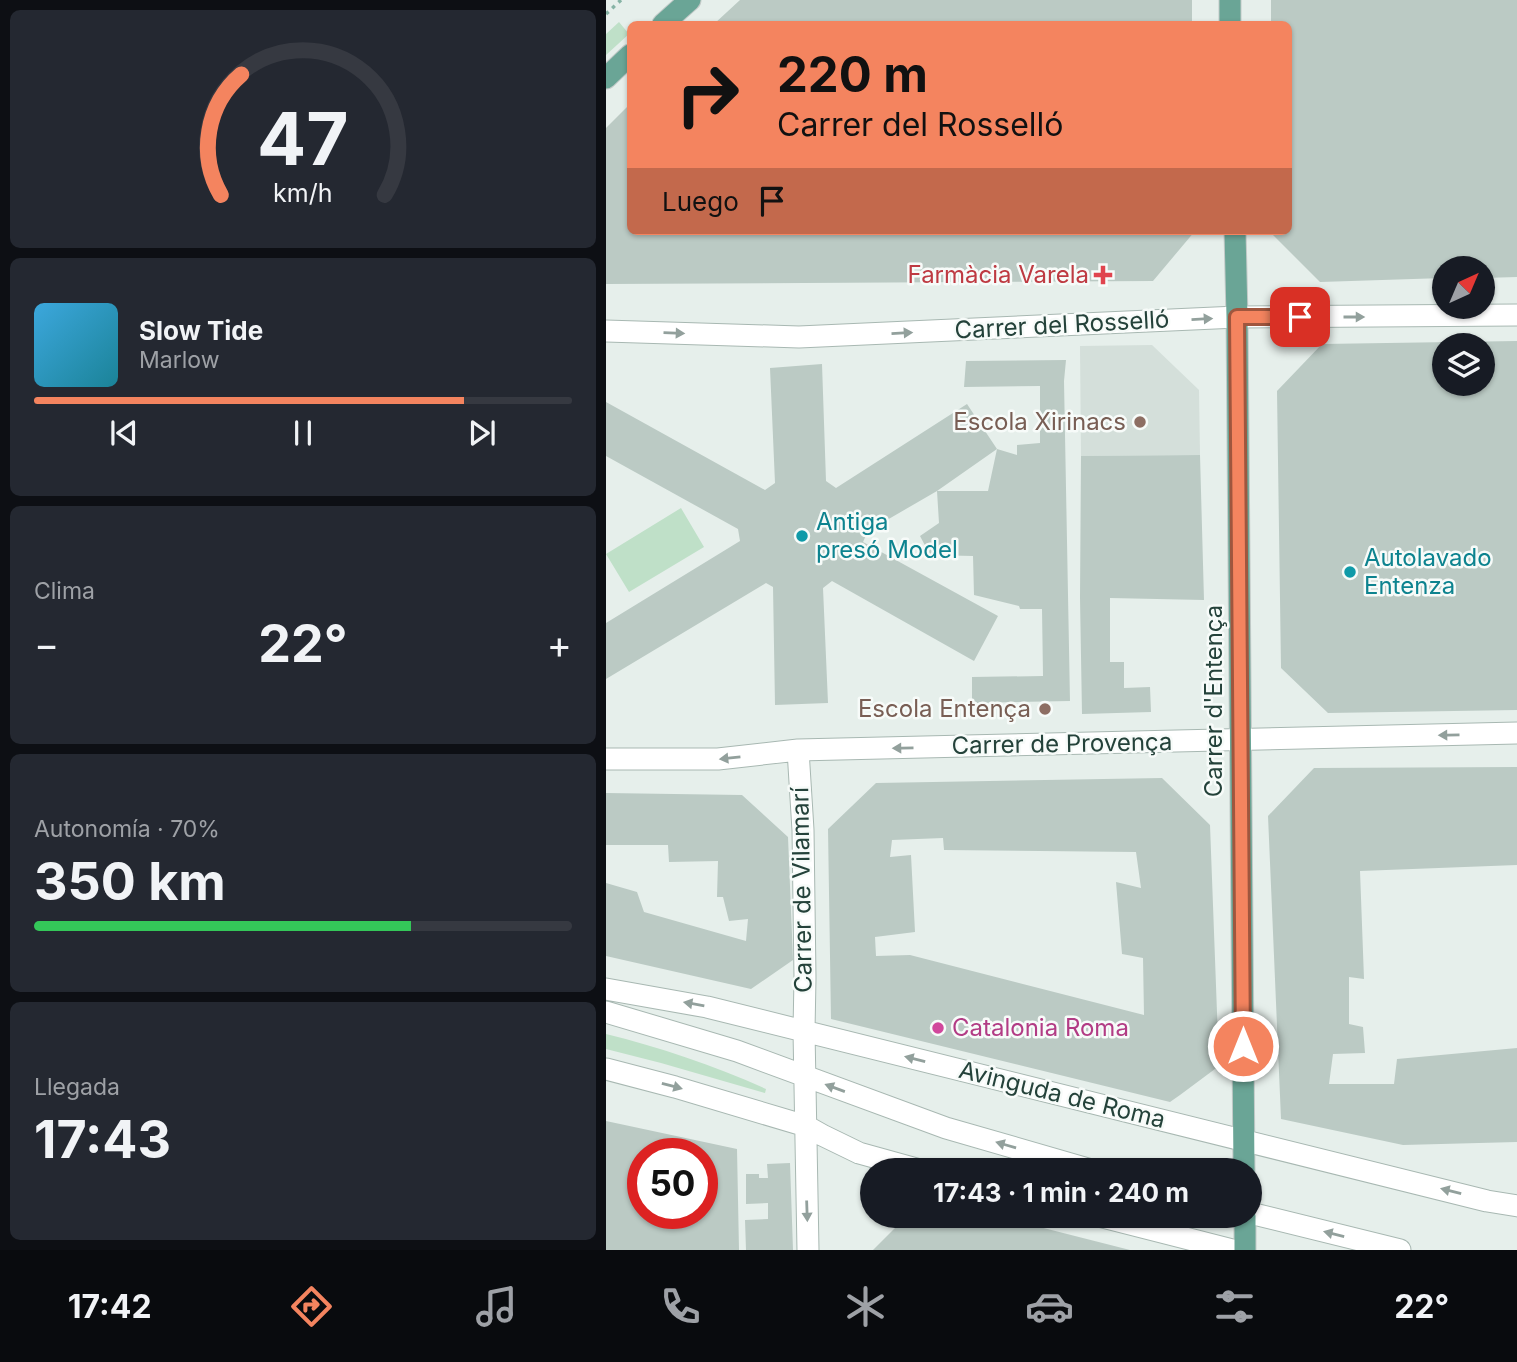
<!DOCTYPE html>
<html lang="es">
<meta charset="utf-8">
<style>
body{margin:0;font-family:Inter,sans-serif;background:#242831;color:#f1f3f6;height:100vh;display:flex;flex-direction:column;font-size:26px;white-space:nowrap}
*{box-sizing:border-box;margin:0}
p{font-size:23px;color:#9ea1a6}
.icon{flex:none;width:38px;height:38px;fill:none;stroke:currentColor;stroke-width:2;stroke-linecap:round;stroke-linejoin:round}
.map{position:relative;flex:1;overflow:hidden}
.drawer{display:flex;flex-direction:column;gap:10px;padding:10px;background:#0d0f14;width:606px}
.drawer>*{flex:none}
.hud{position:absolute;left:21px;top:21px;width:665px;height:214px;border-radius:10px;box-shadow:0 2px 5px #0004;background:#f4845f;color:#111;overflow:hidden}
.needle{width:46px;rotate:44deg}
.controls{position:absolute;left:826px;top:256px;display:grid;gap:14px}
.controls a{display:grid;place-items:center;width:63px;height:63px;border-radius:50%;background:#171b24;box-shadow:0 2px 5px #0004;font-size:35px}
.speed{position:absolute;left:21px;top:1138px;display:flex;gap:14px;font-size:35px;font-weight:700;text-align:center}
.speed>*{display:grid;place-content:center;width:91px;height:91px;border-radius:50%;background:#171b24;box-shadow:0 2px 5px #0004;line-height:1}
.speed .limit{border:10px solid #d22;background:#fff;color:#111}
.pin{position:absolute;display:grid;place-items:center;width:60px;height:60px;color:#fff;margin:-30px;border-radius:14px;box-shadow:0 4px 10px #0006}
.me{position:absolute;width:77px;margin:-38px;rotate:0deg;stroke-linejoin:round;filter:drop-shadow(0 0 5px #0008)}
.turn{display:flex;align-items:center;gap:24px;height:147px;padding:0 35px;font-size:32px}
.turn .icon{width:91px;height:91px;stroke-width:2.5}
.turn b{display:block;font-size:49px;line-height:60px}
.then{display:flex;align-items:center;height:66px;padding:0 35px;background:#0003;gap:14px;font-size:26px}
.big{font-size:52px;font-weight:700;line-height:1.1}
.drawer .tile{flex:1;display:flex;flex-direction:column;justify-content:center;gap:10px;min-width:0;padding:0 24px;border-radius:10px;background:#242831}
.drawer .dial{align-items:center;gap:0}
.dial svg{height:182px;overflow:visible;fill:none;stroke:#363941;stroke-width:7;stroke-linecap:round;text-anchor:middle}
.dial text{fill:#f1f3f6;stroke:none}
.song{display:flex;align-items:center;gap:21px}
.cover{width:84px;height:84px;border-radius:10px;background:linear-gradient(135deg,hsl(200 70% 55%),hsl(190 70% 35%))}
.played{height:7px;border-radius:4px;background:linear-gradient(90deg,#f4845f 80%,#363941 80%)}
.keys{display:flex;justify-content:space-around;direction:ltr}
.heat{display:flex;justify-content:space-between;align-items:center;font-size:38px;direction:ltr}
.charge{height:10px;border-radius:5px;background:linear-gradient(90deg,#34c759 70%,#363941 0)}
.trip{position:absolute;left:254px;top:1158px;width:402px;height:70px;border-radius:35px;background:#171b24;box-shadow:0 2px 5px #0004;font-weight:700;line-height:70px;text-align:center}
.dock{display:flex;height:112px;justify-content:space-around;align-items:center;background:#090b0e;color:#9ea1a6}
.dock .icon{width:49px;height:49px}
.dock .current{color:#f4845f}
.dock b{font-size:32px;color:#f1f3f6}
main{display:flex;flex:1;min-height:0}
.map>svg:first-child{display:block}
.built{fill:#d4dfda}
.green{fill:#bfe0c8}
.building{fill:#bbcac4;fill-rule:evenodd}
.lines{fill:none;stroke-linecap:round;stroke-linejoin:round}
.minor-casing{stroke:#a8b8b2;stroke-width:23}
.major-casing{stroke:#c2cac8;stroke-width:23}
.path{stroke:#86b3a5;stroke-width:3.5;stroke-dasharray:3.5 5;stroke-linecap:butt}
.minor{stroke:#fff;stroke-width:21}
.major{stroke:#6aa596;stroke-width:21}
.oneway{fill:#92a09c}
.route-casing{stroke:#9f563e;stroke-width:18}
.route{stroke:#f4845f;stroke-width:12}
.health-dot{fill:#e0444e;stroke:#f7fbf9;stroke-width:2.5}
.education-dot{fill:#8d6e63;stroke:#f7fbf9;stroke-width:2.5}
.culture-dot{fill:#0f9aa8;stroke:#f7fbf9;stroke-width:2.5}
.hotel-dot{fill:#d1479c;stroke:#f7fbf9;stroke-width:2.5}
.labels{text-anchor:middle;stroke-width:5;stroke-linejoin:round;paint-order:stroke}
.health-label{font-size:24px;fill:#be3a42;stroke:#f7fbf9;text-anchor:end}
.street-label{font-size:24px;fill:#24423a;stroke:#f7fbf9}
.education-label{font-size:24px;fill:#785e54;stroke:#f7fbf9;text-anchor:end}
.culture-label{font-size:24px;fill:#0d838f;stroke:#f7fbf9;text-anchor:start}
.hotel-label{font-size:24px;fill:#b23c85;stroke:#f7fbf9;text-anchor:start}
</style>
<main>
<section class="drawer">
<div class="tile dial"><svg viewBox="0 0 100 80">
<path d="M14 69A42 42 0 1 1 86 69"/>
<path d="M14 69A42 42 0 0 1 23 16" stroke="#f4845f"/>
<text x="50" y="56" font-size="32" font-weight="700">47</text>
<text x="50" y="72" font-size="11">km/h</text>
</svg></div>
<div class="tile">
<div class="song"><i class="cover"></i><div><b>Slow Tide</b><p>Marlow</p></div></div>
<div class="played"></div>
<div class="keys"><svg class="icon" aria-label="previous" viewBox="0 0 24 24"><path d="M18 5L8 12l10 7zM5 5v14"/></svg><svg class="icon" aria-label="pause" viewBox="0 0 24 24"><path d="M8 5v14M16 5v14"/></svg><svg class="icon" aria-label="next" viewBox="0 0 24 24"><path d="M6 5l10 7-10 7zM19 5v14"/></svg></div>
</div>
<div class="tile"><p>Clima</p>
<div class="heat"><a>−</a><b class="big">22°</b><a>+</a></div>
</div>
<div class="tile"><p>Autonomía · 70%</p><b class="big">350 km</b><div class="charge"></div></div>
<div class="tile"><p>Llegada</p><b class="big">17:43</b></div>
</section>
<div class="map">
<svg width="912" height="1250" viewBox="0 0 912 1250">
<rect width="100%" height="100%" fill="#e6efeb"/>
<!-- built -->
<path class="built" d="M 546,345 L 593,390 L 594,455 L 475,456 L 474,346 Z"/>
<!-- green -->
<path class="green" d="M 13,22 L 23,34 L 0,55 L 0,34 Z
M 75,508 L 98,547 L 23,592 L 0,554 Z
M 0,1034 C 53,1047 110,1066 160,1089 L 159,1093 L 55,1063 L 0,1049 Z"/>
<!-- building -->
<path class="building" d="M 134,0 L 586,0 L 586,24 L 108,24 Z
M 665,0 L 912,0 L 912,277 L 877,278 L 877,268 L 838,268 L 838,278 L 714,282 L 667,235 L 667,231 L 682,231 L 682,24 L 665,24 Z
M 24,104 L 24,231 L 589,231 L 547,281 L 0,284 L 0,128 Z
M 912,341 L 912,710 L 722,713 L 675,668 L 671,391 L 716,344 ZM 838,345 L 877,345 L 877,383 L 838,383 Z
M 460,360 L 458,381 L 464,701 L 366,703 L 366,677 L 437,676 L 436,609 L 414,609 L 413,606 L 368,595 L 367,556 L 324,555 L 314,536 L 333,523 L 331,491 L 262,531 L 257,542 L 392,616 L 368,661 L 226,581 L 217,588 L 222,703 L 169,705 L 167,587 L 160,583 L 0,679 L 0,623 L 134,541 L 132,529 L 0,456 L 0,402 L 159,490 L 169,483 L 164,368 L 216,364 L 220,481 L 230,488 L 361,404 L 391,449 L 331,491 L 382,491 L 391,449 L 411,455 L 411,445 L 434,443 L 434,386 L 358,387 L 360,361 Z
M 594,455 L 598,600 L 504,598 L 504,662 L 518,662 L 518,688 L 544,687 L 545,712 L 476,714 L 474,598 L 475,456 Z
M 912,767 L 912,865 L 754,871 L 758,979 L 743,977 L 743,1024 L 757,1027 L 759,1053 L 727,1054 L 723,1084 L 788,1084 L 791,1059 L 912,1048 L 912,1142 L 797,1145 L 675,1119 L 662,816 L 708,768 Z
M 556,778 L 604,825 L 613,1066 L 574,1095 L 564,1102 L 225,1019 L 222,829 L 270,783 ZM 337,838 L 338,850 L 530,852 L 535,888 L 510,882 L 516,954 L 537,958 L 538,1015 L 304,955 L 270,956 L 269,937 L 309,932 L 305,855 L 284,857 L 286,840 Z
M 0,793 L 136,795 L 182,837 L 187,960 L 145,989 L 0,956 L 0,883 L 31,892 L 38,912 L 140,941 L 142,919 L 123,921 L 117,897 L 111,897 L 112,861 L 63,862 L 62,845 L 0,845 Z
M 0,1121 L 131,1149 L 133,1250 L 0,1250 ZM 37,1153 L 96,1153 L 96,1213 L 37,1213 Z
M 184,1163 L 187,1250 L 140,1250 L 139,1220 L 162,1219 L 162,1203 L 140,1204 L 140,1174 L 153,1174 L 153,1178 L 162,1178 L 161,1164 Z
M 402,1219 L 524,1250 L 267,1250 L 296,1221 Z"/>
<g class="lines">
<defs>
<path id="minor" d="M 0,331 L 193,337 L 631,317 L 912,315
M 192,750 L 197,830 L 199,978 L 198,1031 L 202,1250
M 0,759 L 112,759 L 192,750 L 912,733
M 0,989 L 101,1007 L 881,1201 L 912,1206
M 0,1012 L 131,1051 L 340,1128 L 489,1171
M 0,1069 L 69,1087 L 200,1126 L 216,1135 L 253,1153 L 318,1171
M 644,1213 L 794,1250
M 493,1216 L 626,1250"/>
<path id="major" d="M 624,0 L 624,24
M 57,24 L 84,0
M 0,78 L 24,55
M 629,231 L 631,317 L 638,1171
M 639,1216 L 639,1250"/>
</defs>
<!-- minor casing -->
<use href="#minor" class="minor-casing"/>
<!-- major casing -->
<use href="#major" class="major-casing"/>
<!-- path -->
<path class="path" d="M 0,14 L 15,0
M 695,293 L 716,292"/>
<!-- minor -->
<use href="#minor" class="minor"/>
<!-- major -->
<use href="#major" class="major"/>
</g>
<!-- one-way arrows -->
<defs><path id="oneway-solid" d="M-6-.8H1V-3.2L6.5 0L1 3.2V.8H-6Z" transform="scale(1.75)"/></defs>
<g class="oneway">
<use href="#oneway-solid" transform="translate(748 317)"/>
<use href="#oneway-solid" transform="translate(596 319) rotate(-3)"/>
<use href="#oneway-solid" transform="translate(68 333) rotate(2)"/>
<use href="#oneway-solid" transform="translate(296 333) rotate(-3)"/>
<use href="#oneway-solid" transform="translate(843 735) rotate(179)"/>
<use href="#oneway-solid" transform="translate(297 748) rotate(179)"/>
<use href="#oneway-solid" transform="translate(124 758) rotate(174)"/>
<use href="#oneway-solid" transform="translate(88 1004) rotate(-170)"/>
<use href="#oneway-solid" transform="translate(309 1059) rotate(-166)"/>
<use href="#oneway-solid" transform="translate(66 1086) rotate(15)"/>
<use href="#oneway-solid" transform="translate(229 1088) rotate(-160)"/>
<use href="#oneway-solid" transform="translate(400 1145) rotate(-164)"/>
<use href="#oneway-solid" transform="translate(845 1191) rotate(-166)"/>
<use href="#oneway-solid" transform="translate(201 1211) rotate(88)"/>
<use href="#oneway-solid" transform="translate(728 1234) rotate(-166)"/>
</g>
<g class="lines">
<defs>
<path id="route" d="M 637,1046 L 631,317 L 694,317"/>
</defs>
<!-- route casing -->
<use href="#route" class="route-casing"/>
<!-- route -->
<use href="#route" class="route"/>
</g>
<!-- markers -->
<path class="health-dot" d="M493.5 264.5h7v7h7v7h-7v7h-7v-7h-7v-7h7z"/>
<g class="education-dot">
<circle cx="534" cy="422" r="7"/>
<circle cx="439" cy="709" r="7"/>
</g>
<g class="culture-dot">
<circle cx="196" cy="536" r="7"/>
<circle cx="744" cy="572" r="7"/>
</g>
<circle class="hotel-dot" cx="332" cy="1028" r="7"/>
<g class="labels">
<!-- health labels -->
<g class="health-label">
<text x="483" y="283">Farmàcia Varela</text>
</g>
<!-- street labels -->
<g class="street-label">
<text transform="translate(456 325) rotate(-3)" y="8">Carrer del Rosselló</text>
<text transform="translate(608 701) rotate(-90)" y="8">Carrer d'Entença</text>
<text transform="translate(456 744) rotate(-1)" y="8">Carrer de Provença</text>
<text transform="translate(196 890) rotate(-91)" y="8">Carrer de Vilamarí</text>
<text transform="translate(456 1095) rotate(14)" y="8">Avinguda de Roma</text>
</g>
<!-- education labels -->
<g class="education-label">
<text x="520" y="430">Escola Xirinacs</text>
<text x="425" y="717">Escola Entença</text>
</g>
<!-- culture labels -->
<g class="culture-label">
<text x="210" y="530">Antiga<tspan x="210" dy="28">presó Model</tspan></text>
<text x="758" y="566">Autolavado<tspan x="758" dy="28">Entenza</tspan></text>
</g>
<!-- hotel labels -->
<g class="hotel-label">
<text x="346" y="1036">Catalonia Roma</text>
</g>
</g>
</svg>
<div class="controls">
<a><svg class="needle" viewBox="-14 -14 28 28"><path d="M0-13l5 13h-10z" fill="#e53935"/><path d="M0 13l5-13h-10z" fill="#9ea1a6"/></svg></a>
<a><svg class="icon" aria-label="layers" viewBox="0 0 24 24"><path d="M12 4l9 5-9 5-9-5zM3 14l9 5 9-5"/></svg></a>
</div>
<div class="speed"><div class="limit">50</div></div>
<div class="pin" style="left:694px;top:317px;background:#d93025"><svg class="icon" aria-label="arrive" viewBox="0 0 24 24"><path d="M6 21V4h12l-3 4 3 4H6"/></svg></div>
<svg class="me" style="left:637px;top:1046px" viewBox="-20 -20 40 40"><circle r="17" fill="#f4845f" stroke="#fff" stroke-width="3"/><path d="M0-11L8 9 0 5-8 9z" fill="#fff"/></svg>
<div class="trip">17:43 · 1 min · 240 m</div>
<div class="hud">
<div class="turn"><svg class="icon" aria-label="right" viewBox="0 0 24 24"><path d="M7 20v-9h11M14 6l5 5-5 5"/></svg><div><b>220 m</b>Carrer del Rosselló</div></div>
<div class="then">Luego<svg class="icon" aria-label="arrive" viewBox="0 0 24 24"><path d="M6 21V4h12l-3 4 3 4H6"/></svg></div>
</div>
</div>
</main>
<nav class="dock">
<b>17:42</b>
<svg class="icon current" aria-label="directions" viewBox="0 0 24 24"><path d="M12 3l9 9-9 9-9-9zM9 14v-3h6M13 9l2 2-2 2"/></svg>
<svg class="icon" aria-label="music" viewBox="0 0 24 24"><path d="M9 18V5l10-2v13"/><circle cx="6" cy="18" r="3"/><circle cx="16" cy="16" r="3"/></svg>
<svg class="icon" aria-label="phone" viewBox="0 0 24 24"><path d="M5 4h4l2 5-3 2q2 4 5 5l2-3 5 2v4C11 20 4 13 5 4z"/></svg>
<svg class="icon" aria-label="climate" viewBox="0 0 24 24"><path d="M12 3v18M4 7l16 10M4 17L20 7"/></svg>
<svg class="icon" aria-label="car" viewBox="0 0 24 24"><path d="M5 17H2v-5l4-1 3-4h7l3 4 3 1v5h-3M9 17h6M6 11h13"/><circle cx="7" cy="17" r="2"/><circle cx="17" cy="17" r="2"/></svg>
<svg class="icon" aria-label="filters" viewBox="0 0 24 24"><path d="M4 7h16M4 17h16"/><circle cx="9" cy="7" r="2"/><circle cx="15" cy="17" r="2"/></svg>
<b>22°</b>
</nav>
